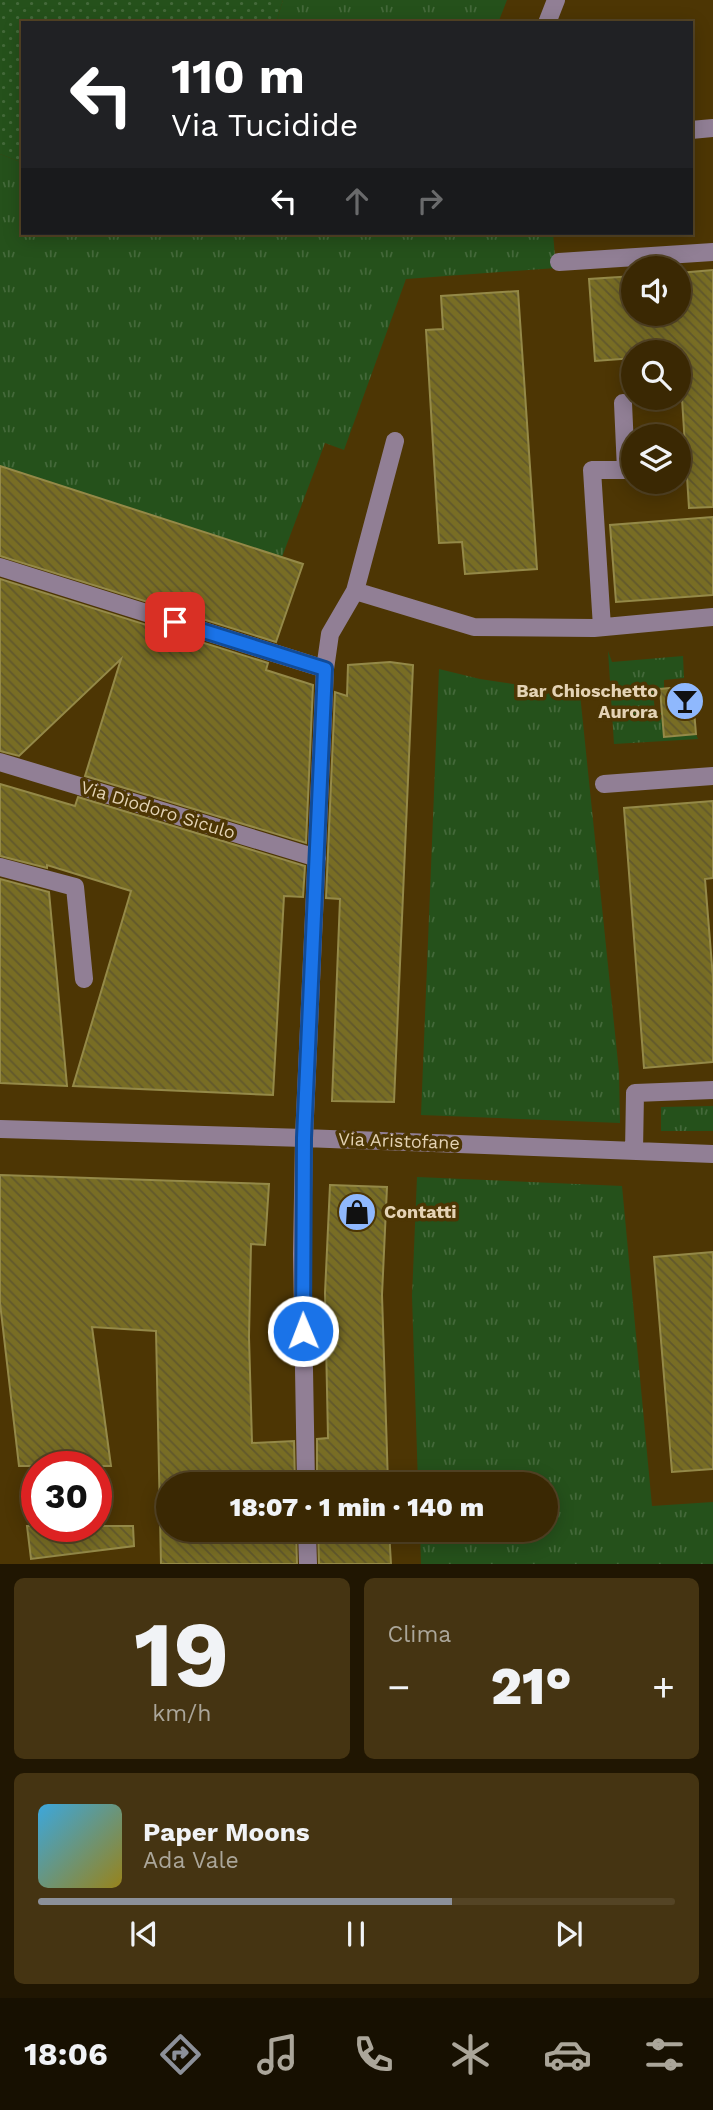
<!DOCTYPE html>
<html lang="it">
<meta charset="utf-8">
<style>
body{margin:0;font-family:"Work Sans",sans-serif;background:#453412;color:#f1f3f6;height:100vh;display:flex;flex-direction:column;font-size:26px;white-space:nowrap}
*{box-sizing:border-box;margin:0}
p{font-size:23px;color:#aba69a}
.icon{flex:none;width:38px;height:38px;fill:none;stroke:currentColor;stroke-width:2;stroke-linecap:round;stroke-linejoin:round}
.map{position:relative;height:1564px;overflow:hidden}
.sheet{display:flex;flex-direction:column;gap:14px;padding:14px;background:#201602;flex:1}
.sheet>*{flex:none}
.top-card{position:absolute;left:21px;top:21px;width:672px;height:214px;border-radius:0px;box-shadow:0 4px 18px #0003,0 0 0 2px #544425;background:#202124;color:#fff;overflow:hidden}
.tools{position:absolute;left:621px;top:256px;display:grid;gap:14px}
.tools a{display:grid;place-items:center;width:70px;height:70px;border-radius:50%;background:#3a2803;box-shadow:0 4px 18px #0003,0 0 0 2px #544425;font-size:35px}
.speed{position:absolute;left:21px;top:1451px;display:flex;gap:14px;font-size:35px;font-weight:700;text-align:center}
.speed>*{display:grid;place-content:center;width:91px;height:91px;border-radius:50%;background:#3a2803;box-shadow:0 4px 18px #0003,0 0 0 2px #544425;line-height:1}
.speed .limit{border:10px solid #d22;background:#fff;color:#111}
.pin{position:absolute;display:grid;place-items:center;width:60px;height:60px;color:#fff;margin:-30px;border-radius:14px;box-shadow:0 4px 10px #0006}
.me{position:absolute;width:77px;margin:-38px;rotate:359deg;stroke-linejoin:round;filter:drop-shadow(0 0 5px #0008)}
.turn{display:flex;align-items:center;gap:24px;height:147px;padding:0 35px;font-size:32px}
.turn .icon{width:91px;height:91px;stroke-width:2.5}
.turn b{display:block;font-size:49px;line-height:60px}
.lanes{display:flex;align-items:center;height:66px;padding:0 35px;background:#0003;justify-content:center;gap:35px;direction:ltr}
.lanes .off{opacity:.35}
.big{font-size:52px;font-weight:800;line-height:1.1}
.sheet .tile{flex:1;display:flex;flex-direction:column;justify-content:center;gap:10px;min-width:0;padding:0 24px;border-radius:10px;background:#453412}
.sheet .dial{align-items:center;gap:0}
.dial b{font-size:91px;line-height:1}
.song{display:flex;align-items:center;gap:21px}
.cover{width:84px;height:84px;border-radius:10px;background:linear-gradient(135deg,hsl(200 70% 55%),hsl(50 70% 35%))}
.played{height:7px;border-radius:4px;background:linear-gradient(90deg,#8c9099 65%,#544425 65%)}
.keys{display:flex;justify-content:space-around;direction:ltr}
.heat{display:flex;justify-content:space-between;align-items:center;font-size:38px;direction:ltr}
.sheet .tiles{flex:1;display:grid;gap:14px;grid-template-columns:1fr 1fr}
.tile:last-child{grid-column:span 2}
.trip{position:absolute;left:156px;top:1472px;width:402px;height:70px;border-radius:35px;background:#3a2803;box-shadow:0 4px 18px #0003,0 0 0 2px #544425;font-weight:800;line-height:70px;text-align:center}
.tab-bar{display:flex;height:112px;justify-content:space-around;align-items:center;background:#171001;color:#aba69a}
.tab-bar .icon{width:49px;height:49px}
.tab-bar .active{color:#8c9099}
.tab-bar b{font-size:32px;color:#f1f3f6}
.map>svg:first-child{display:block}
.grass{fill:url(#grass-tufts)}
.garden{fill:url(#garden-dots)}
.building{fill:url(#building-back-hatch);stroke:#948948;stroke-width:2}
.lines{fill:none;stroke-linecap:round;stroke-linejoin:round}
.minor{stroke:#917f95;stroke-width:18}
.route-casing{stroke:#114b97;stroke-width:18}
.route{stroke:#1a73e8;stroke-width:12}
.labels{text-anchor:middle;stroke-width:7;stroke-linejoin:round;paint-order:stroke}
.poi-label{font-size:18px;font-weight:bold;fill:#e4d3b5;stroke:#4d3604;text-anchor:end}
.street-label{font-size:18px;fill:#e4d3b5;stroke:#4d3604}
</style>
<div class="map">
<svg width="713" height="1564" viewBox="0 0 713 1564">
<defs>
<pattern id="grass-tufts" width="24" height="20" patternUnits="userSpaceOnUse" patternTransform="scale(1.75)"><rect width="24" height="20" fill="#25511b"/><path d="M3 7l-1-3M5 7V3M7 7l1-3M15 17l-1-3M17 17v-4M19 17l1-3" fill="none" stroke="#44693a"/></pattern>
<pattern id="garden-dots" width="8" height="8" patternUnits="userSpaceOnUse" patternTransform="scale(1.75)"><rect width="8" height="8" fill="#25511b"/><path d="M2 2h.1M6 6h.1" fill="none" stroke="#44693a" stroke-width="1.8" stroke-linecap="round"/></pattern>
<pattern id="building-back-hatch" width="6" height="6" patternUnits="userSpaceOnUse" patternTransform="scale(1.75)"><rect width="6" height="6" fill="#786d24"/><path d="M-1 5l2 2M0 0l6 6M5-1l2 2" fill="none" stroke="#61582c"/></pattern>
</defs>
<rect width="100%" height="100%" fill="#4d3604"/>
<!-- grass -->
<path class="grass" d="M 283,0 L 507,0 L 498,23 L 276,23 Z
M 0,154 L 23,163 L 23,233 L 553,233 L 556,268 L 406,279 L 344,450 L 325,443 L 282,557 L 0,466 Z
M 608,651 L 612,662 L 683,656 L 684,678 L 664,680 L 664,689 L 653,690 L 655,713 L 662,713 L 664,737 L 696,734 L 698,739 L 614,744 Z
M 439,669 L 480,679 L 580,694 L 619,1072 L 620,1123 L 421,1115 Z
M 713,1106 L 713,1131 L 661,1131 L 661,1107 Z
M 417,1177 L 622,1186 L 652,1506 L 713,1502 L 713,1564 L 421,1564 L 420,1530 L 546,1530 L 546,1484 L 418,1484 L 412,1296 Z"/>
<!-- garden -->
<path class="garden" d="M 0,0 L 283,0 L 276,23 L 23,23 L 23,163 L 0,154 Z"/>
<!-- building -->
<path class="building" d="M 713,270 L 713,507 L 689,508 L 679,352 L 634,352 L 634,358 L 595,361 L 589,279 L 634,276 L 634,313 L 679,313 L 679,273 Z
M 518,291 L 537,569 L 465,574 L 462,542 L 439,543 L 426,330 L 443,329 L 441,296 Z
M 0,466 L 303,564 L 276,642 L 0,556 Z
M 713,517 L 713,595 L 616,602 L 610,525 Z
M 0,579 L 268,663 L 266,670 L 313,685 L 306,843 L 85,776 L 121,659 L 19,756 L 0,751 Z
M 390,662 L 413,665 L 394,1102 L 332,1101 L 340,899 L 326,898 L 335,692 L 347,696 L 348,665 Z
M 692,686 L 696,734 L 664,737 L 660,689 Z
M 0,784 L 75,806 L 78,797 L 305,866 L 303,897 L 284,896 L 273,1095 L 73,1086 L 131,891 L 47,865 L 47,868 L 0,856 Z
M 713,801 L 713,878 L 705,879 L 713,978 L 713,1062 L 644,1068 L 624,808 Z
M 0,879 L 49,892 L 67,1086 L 0,1083 Z
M 0,1175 L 269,1184 L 265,1245 L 251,1244 L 249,1337 L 252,1443 L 294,1441 L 295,1484 L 168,1484 L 168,1530 L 296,1530 L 297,1564 L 161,1564 L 156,1331 L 92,1327 L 111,1466 L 19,1466 L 0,1303 Z
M 330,1185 L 387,1187 L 382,1295 L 388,1484 L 317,1484 L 317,1439 L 328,1438 L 325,1293 Z
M 713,1252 L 713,1469 L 672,1472 L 654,1257 Z
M 27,1526 L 133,1526 L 134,1546 L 31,1559 Z
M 318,1530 L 389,1530 L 391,1564 L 319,1564 Z"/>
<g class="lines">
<!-- minor -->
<path class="minor" d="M 547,23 L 556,0
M 691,130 L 713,128
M 559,262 L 713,252
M 395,441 L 355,591 L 474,627 L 594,628 L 713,617
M 0,567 L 325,669
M 602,627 L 592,470 L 626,470 L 623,403
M 0,762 L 317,858
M 604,784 L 713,776
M 0,867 L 75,887 L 84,979
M 0,1129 L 304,1138 L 713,1154
M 634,1151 L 635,1093 L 713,1090
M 306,1484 L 302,1254 L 304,1138 L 325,669 L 330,634 L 355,591
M 307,1530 L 308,1564"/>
</g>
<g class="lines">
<defs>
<path id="route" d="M 175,622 L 325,669 L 304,1138 L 303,1331"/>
</defs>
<!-- route casing -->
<use href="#route" class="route-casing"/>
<!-- route -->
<use href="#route" class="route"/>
</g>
<!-- icons -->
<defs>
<symbol id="bar-disc" viewBox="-11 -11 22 22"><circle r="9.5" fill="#8fb8fd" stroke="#4d3604"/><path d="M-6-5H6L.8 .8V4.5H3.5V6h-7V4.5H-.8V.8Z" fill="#111"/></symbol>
<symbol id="shop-disc" viewBox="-11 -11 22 22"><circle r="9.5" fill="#8fb8fd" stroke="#4d3604"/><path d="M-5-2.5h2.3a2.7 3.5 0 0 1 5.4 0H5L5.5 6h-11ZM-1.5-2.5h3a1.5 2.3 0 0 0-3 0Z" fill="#111"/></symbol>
</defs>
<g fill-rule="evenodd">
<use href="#bar-disc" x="663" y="679" width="44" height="44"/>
<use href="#shop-disc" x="335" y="1190" width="44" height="44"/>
</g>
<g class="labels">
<!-- poi labels -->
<g class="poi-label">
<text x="658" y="697">Bar Chioschetto<tspan x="658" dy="21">Aurora</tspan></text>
<text x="384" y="1218" text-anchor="start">Contatti</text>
</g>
<!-- street labels -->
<g class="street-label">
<text transform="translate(158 810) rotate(17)" y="6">Via Diodoro Siculo</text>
<text transform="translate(399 1141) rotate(2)" y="6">Via Aristofane</text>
</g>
</g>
</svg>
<div class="tools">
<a><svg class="icon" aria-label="sound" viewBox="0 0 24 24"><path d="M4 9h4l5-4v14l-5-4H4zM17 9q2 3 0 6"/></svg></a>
<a><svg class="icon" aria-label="search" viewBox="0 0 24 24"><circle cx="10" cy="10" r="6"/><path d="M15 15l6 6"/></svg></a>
<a><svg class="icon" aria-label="layers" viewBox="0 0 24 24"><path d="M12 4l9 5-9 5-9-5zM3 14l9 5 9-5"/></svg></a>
</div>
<div class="speed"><div class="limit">30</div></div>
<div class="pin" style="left:175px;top:622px;background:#d93025"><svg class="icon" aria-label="arrive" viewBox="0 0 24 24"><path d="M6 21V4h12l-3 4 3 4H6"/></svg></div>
<svg class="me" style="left:303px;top:1331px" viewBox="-20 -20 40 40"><circle r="17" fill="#1a73e8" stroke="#fff" stroke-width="3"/><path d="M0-11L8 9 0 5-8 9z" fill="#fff"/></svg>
<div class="trip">18:07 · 1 min · 140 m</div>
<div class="top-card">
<div class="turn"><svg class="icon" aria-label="left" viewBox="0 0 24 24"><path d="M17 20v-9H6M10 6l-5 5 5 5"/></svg><div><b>110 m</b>Via Tucidide</div></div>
<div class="lanes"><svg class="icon" aria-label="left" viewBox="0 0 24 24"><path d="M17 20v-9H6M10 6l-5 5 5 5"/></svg><svg class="icon off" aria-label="ahead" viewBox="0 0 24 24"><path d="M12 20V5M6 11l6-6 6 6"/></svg><svg class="icon off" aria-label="right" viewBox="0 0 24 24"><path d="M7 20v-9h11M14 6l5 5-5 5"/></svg></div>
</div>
</div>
<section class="sheet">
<div class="tiles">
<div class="tile dial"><b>19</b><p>km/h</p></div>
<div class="tile"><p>Clima</p>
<div class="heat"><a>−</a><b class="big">21°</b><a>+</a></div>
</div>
<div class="tile">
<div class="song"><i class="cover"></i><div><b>Paper Moons</b><p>Ada Vale</p></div></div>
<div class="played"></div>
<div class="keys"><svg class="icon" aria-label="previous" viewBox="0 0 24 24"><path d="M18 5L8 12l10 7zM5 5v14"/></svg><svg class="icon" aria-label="pause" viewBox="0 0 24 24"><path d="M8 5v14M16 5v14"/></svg><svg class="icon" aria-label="next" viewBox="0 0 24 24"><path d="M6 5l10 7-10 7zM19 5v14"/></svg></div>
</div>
</div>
</section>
<nav class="tab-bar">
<b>18:06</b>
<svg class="icon active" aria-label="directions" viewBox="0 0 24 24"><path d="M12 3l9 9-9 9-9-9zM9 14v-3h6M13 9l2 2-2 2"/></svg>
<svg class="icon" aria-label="music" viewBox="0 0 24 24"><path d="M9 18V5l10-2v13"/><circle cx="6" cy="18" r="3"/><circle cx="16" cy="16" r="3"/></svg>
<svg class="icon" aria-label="phone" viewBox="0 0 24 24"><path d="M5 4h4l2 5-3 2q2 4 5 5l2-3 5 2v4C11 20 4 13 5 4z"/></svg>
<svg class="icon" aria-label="climate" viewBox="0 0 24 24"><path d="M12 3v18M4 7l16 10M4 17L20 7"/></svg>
<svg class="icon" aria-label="car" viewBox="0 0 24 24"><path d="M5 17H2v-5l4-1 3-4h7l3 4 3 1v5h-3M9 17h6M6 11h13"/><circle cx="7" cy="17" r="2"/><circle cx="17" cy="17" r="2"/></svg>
<svg class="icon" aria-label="filters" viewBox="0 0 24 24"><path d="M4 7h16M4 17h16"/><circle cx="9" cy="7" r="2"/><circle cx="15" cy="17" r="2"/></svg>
</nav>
